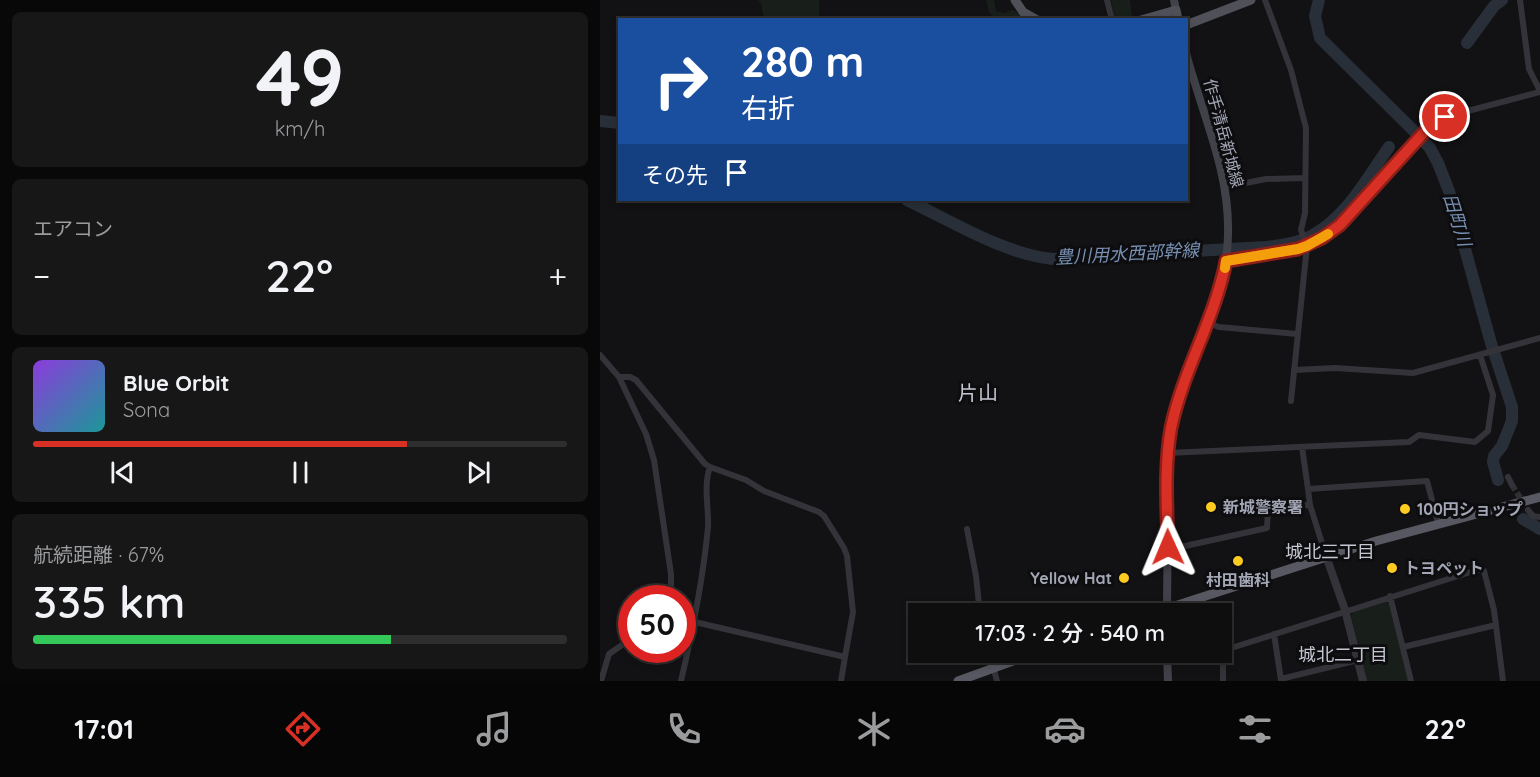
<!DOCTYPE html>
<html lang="ja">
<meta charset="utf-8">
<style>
body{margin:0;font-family:Quicksand,"Noto Sans JP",sans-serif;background:#171718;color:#f1f3f6;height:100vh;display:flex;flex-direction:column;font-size:22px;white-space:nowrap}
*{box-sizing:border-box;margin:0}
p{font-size:20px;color:#9b9c9e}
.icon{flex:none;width:33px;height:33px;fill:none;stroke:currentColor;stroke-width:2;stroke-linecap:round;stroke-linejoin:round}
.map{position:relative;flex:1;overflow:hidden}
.panel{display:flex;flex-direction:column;gap:12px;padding:12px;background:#080808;width:600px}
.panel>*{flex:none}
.banner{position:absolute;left:18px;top:18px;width:570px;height:183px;border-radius:0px;box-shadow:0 3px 9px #0003,0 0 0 2px #2e2e2f;background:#1a4fa0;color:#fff;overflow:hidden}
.speed{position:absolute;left:18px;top:585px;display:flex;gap:12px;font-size:30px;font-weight:700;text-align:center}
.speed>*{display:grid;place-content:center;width:78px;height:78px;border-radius:50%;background:#0e0e0f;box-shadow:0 3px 9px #0003,0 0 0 2px #2e2e2f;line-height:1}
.speed .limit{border:9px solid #d22;background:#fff;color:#111}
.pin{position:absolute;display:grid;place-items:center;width:51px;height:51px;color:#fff;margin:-26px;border:3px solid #fff;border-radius:50%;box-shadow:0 2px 6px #0007}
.me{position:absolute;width:66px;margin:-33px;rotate:359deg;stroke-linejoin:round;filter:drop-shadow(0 0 4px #0008)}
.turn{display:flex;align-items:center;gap:21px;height:126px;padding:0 24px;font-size:27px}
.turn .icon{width:78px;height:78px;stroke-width:2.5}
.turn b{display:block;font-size:42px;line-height:51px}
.then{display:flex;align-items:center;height:57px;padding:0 24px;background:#0003;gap:12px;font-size:22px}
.big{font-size:45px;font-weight:600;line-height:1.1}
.panel .widget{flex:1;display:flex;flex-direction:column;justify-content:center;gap:9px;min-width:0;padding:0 21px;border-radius:9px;background:#171718}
.panel .dial{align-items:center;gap:0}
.dial b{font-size:78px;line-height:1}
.song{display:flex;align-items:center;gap:18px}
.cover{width:72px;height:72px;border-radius:9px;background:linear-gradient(135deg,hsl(270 70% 55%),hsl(180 70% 35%))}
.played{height:6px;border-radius:3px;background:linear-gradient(90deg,#d93025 70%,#2e2e2f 70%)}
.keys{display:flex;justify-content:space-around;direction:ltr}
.heat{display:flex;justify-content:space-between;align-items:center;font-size:33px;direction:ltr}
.charge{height:9px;border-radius:4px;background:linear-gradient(90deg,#34c759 67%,#2e2e2f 0)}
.trip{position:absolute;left:308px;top:603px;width:324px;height:60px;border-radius:0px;background:#0e0e0f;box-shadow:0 3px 9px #0003,0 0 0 2px #2e2e2f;font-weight:600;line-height:60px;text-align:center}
.menu{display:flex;height:96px;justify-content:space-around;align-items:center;background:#060606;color:#9b9c9e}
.menu .icon{width:42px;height:42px}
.menu .active{color:#d93025}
.menu b{font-size:27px;color:#f1f3f6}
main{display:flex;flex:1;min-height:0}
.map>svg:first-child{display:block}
.green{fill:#181f1a}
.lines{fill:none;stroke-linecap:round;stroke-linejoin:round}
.river{stroke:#282f38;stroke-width:12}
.minor-tunnel{stroke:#2f3034;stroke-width:6;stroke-dasharray:6 3;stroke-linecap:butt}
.minor{stroke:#333339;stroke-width:6}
.tertiary{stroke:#333339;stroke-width:8}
.secondary{stroke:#414249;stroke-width:8}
.primary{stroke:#4f5058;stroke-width:9}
.trunk{stroke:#575861;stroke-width:9}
.route-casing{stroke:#8d1f18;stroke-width:15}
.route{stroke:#d93025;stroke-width:10}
.slow{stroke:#f59e0b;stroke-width:10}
.poi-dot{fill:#fecc20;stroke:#0d0d0f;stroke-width:2}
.labels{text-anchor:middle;stroke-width:6;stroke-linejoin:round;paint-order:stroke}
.street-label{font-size:16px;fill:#a3a6b5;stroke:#0d0d0f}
.poi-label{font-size:16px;font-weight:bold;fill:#a3a6b5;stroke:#0d0d0f;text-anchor:start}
.water-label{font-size:18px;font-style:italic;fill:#7790b3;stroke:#0d0d0f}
.neighbourhood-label{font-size:18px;fill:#c4c6d1;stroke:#0d0d0f}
.quarter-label{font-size:20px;fill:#c4c6d1;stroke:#0d0d0f}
</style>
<main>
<section class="panel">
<div class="widget dial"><b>49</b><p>km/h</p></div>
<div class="widget"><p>エアコン</p>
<div class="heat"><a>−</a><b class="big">22°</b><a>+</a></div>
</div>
<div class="widget">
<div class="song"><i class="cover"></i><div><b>Blue Orbit</b><p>Sona</p></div></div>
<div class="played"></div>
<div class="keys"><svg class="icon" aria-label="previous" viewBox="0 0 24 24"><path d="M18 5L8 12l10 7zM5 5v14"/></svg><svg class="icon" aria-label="pause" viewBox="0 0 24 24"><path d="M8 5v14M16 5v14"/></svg><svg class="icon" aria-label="next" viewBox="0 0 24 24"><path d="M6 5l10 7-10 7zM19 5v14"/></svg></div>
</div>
<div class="widget"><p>航続距離 · 67%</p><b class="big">335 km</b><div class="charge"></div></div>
</section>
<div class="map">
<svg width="940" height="681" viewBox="0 0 940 681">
<rect width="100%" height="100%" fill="#121214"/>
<!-- green -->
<path class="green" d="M 158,0 L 219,0 L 219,18 L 164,19 L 161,3 Z
M 386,0 L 394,0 L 396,11 L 404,13 L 413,10 L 422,16 L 424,19 C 413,19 405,16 395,18 L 389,12 Z
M 511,0 L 530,0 L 532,17 L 515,19 Z
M 786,602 L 789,604 L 808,681 L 766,681 L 751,615 L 754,612 Z"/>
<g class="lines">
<!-- river -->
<path class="river" d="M 719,0 L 715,16 L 720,38 L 815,132 L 830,148 L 838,163 L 849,191 L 891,343 L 912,407 L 912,421 L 902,446 L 894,456 L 893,462 L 898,480
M 867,43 L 894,6 L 902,0
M 0,121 L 20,123
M 307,200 C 351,221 404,254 453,259 L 666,247 C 681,245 697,243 711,236 C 746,218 767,178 789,147
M 923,519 L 940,529"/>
<!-- minor-tunnel -->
<path class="minor-tunnel" d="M 912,485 L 923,502"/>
<!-- minor -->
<path class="minor" d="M 507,0 L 512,20
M 665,0 L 691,70 L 706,128 L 705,213 L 701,230 L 707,246 L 691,401
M 920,0 L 929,69 L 940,91
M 625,187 L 666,179 L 705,178
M 626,261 L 698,249 L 722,238 L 740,225 L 766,194 L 834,123 L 845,117 L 940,92
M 608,323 L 619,327 L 697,334
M 0,355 L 19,377 L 46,434 L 54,460 L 71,574 L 71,598
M 694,370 L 735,368 L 813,373 L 940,338
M 19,377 L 30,377 L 36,380 L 105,464 L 110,467 L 146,480 L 164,491 L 219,512 L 224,516 L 244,548 L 247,556 L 253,612 L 245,657
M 702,447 L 708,489
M 567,453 L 809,442 L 819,435 L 875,442 L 888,431 L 893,395 L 880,355
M 908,477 L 912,485
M 710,505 L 726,556
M 928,510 L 933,516 L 940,517
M 367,529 L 376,576 L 380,614
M 568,547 L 576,548 L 667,528 L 668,510 L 670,508 L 710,505 L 708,489 L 827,481 L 838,523
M 790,596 L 811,681
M 82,619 L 245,657 L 241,681
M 674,634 L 681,680
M 803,647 L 896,625
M 389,652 L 397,681
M 681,679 L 758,660
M 1,681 L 9,654 L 32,638
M 81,681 C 93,630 103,579 108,527 C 109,508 103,486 110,467
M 623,681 L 623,655 L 628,649 L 880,569 L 884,571 L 894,610 L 903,681"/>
<!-- tertiary -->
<path class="tertiary" d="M 726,556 L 745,610 L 763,681"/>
<!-- secondary -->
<path class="secondary" d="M 574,0 L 576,10
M 567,614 C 567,585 568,556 567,527 C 567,493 565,460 572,427 C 586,361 627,303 628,235 C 630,171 602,114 586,53
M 567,652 L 568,681"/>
<!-- primary -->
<path class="primary" d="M 415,0 L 423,12 L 437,20
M 541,20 L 576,10 L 578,20
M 586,25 L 651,0"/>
<!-- trunk -->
<path class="trunk" d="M 550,614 L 776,541 L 940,497
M 358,681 L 438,652"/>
</g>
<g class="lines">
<defs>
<path id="route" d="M 568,547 C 567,507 564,467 571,428 C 583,370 615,319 626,261 L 698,249 L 722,238 L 740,225 L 828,128 L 845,117"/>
</defs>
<!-- route casing -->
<use href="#route" class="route-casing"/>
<!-- route -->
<use href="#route" class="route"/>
<!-- slow -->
<path class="slow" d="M 625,268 L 626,261 L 698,249 L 707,246 L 728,234"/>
</g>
<!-- markers -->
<g class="poi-dot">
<circle cx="611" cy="507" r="6"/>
<circle cx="805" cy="509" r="6"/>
<circle cx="638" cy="561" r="6"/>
<circle cx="792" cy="568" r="6"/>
<circle cx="524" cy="578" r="6"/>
</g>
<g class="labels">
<!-- street labels -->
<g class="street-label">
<text transform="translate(624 133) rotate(75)" y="6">作手清岳新城線</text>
</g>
<!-- poi labels -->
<g class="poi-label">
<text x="623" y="513">新城警察署</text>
<text x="817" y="515">100円ショップ</text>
<text x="804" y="574">トヨペット</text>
<text x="512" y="584" text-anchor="end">Yellow Hat</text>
<text x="638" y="586" text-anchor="middle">村田歯科</text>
</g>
<!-- water labels -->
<g class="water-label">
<text transform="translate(857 220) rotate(73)" y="6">田町川</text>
<text transform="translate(527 254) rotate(-3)" y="6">豊川用水西部幹線</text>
</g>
<!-- neighbourhood labels -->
<g class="neighbourhood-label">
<text x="730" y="558">城北三丁目</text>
<text x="743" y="661">城北二丁目</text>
</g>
<!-- quarter labels -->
<g class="quarter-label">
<text x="378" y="400">片山</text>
</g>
</g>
</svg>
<div class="speed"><div class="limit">50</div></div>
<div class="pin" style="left:845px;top:117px;background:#d93025"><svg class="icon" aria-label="arrive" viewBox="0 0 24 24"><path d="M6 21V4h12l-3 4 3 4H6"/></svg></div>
<svg class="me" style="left:568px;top:547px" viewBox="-20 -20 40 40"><path d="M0-17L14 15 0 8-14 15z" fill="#d93025" stroke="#fff" stroke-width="4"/></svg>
<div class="trip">17:03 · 2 分 · 540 m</div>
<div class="banner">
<div class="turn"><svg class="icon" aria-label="right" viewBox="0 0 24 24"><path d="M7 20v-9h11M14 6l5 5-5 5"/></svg><div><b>280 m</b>右折</div></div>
<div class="then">その先<svg class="icon" aria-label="arrive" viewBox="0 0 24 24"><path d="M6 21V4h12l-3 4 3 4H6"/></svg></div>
</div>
</div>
</main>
<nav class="menu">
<b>17:01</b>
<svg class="icon active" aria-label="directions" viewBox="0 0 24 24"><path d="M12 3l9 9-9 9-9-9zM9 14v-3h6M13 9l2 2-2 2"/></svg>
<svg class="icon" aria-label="music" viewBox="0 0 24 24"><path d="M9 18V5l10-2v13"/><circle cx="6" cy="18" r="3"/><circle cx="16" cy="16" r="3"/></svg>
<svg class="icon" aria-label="phone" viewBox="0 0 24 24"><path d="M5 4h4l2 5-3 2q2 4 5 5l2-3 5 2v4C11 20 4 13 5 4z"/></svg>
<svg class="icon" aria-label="climate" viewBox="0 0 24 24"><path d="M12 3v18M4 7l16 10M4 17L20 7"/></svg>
<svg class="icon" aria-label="car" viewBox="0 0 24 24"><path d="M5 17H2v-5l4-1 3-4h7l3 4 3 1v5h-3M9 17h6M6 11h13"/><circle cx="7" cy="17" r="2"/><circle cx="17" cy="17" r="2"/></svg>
<svg class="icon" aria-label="filters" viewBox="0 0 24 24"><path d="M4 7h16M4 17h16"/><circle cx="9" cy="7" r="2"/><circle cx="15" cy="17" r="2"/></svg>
<b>22°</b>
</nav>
